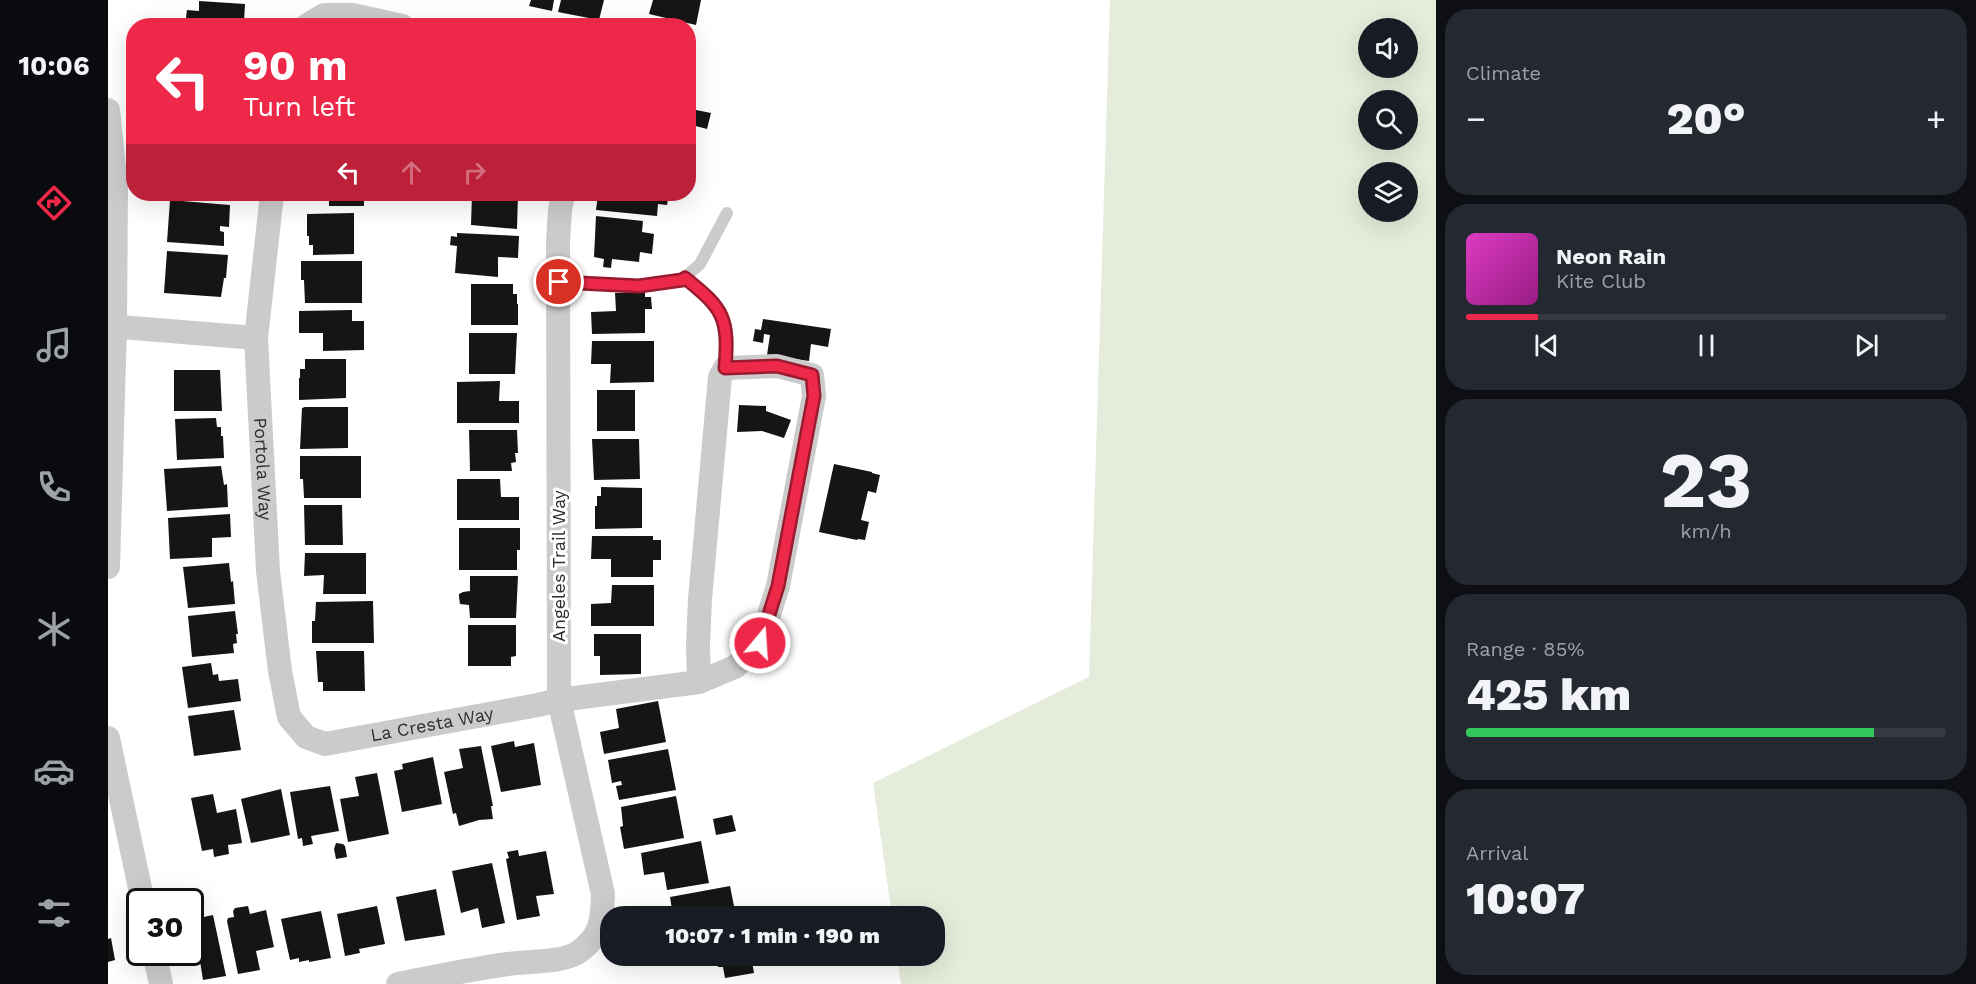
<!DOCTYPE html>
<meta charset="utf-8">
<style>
body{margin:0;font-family:"Work Sans",sans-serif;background:#242831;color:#f1f3f6;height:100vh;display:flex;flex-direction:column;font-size:22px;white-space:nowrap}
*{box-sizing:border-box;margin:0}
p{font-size:20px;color:#9ea1a6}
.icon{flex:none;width:33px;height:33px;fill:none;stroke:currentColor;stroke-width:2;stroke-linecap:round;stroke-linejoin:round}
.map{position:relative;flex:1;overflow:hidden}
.side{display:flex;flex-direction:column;gap:9px;padding:9px;background:#0d0f14;width:540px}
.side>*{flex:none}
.banner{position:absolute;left:18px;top:18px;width:570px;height:183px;border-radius:24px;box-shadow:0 6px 24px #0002;background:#ed2848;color:#fff;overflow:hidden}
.fabs{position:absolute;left:1250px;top:18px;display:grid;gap:12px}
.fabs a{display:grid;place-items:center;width:60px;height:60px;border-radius:50%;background:#171b24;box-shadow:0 6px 24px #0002;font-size:30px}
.speed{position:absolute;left:18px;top:888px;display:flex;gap:12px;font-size:30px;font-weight:700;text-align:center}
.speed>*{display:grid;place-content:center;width:78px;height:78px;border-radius:50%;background:#171b24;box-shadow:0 6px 24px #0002;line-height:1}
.speed .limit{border:3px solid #111;border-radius:9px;background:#fff;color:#111}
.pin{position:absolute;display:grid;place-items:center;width:51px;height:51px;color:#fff;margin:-26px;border:3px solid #fff;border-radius:50%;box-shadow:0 2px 6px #0007}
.me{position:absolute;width:66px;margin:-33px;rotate:18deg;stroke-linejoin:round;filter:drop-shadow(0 0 4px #0008)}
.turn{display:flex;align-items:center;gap:21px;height:126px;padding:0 18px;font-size:27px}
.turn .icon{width:78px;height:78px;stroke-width:2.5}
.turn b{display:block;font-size:42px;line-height:51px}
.lanes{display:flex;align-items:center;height:57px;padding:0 18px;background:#0003;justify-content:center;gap:30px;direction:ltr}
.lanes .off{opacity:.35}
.big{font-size:45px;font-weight:800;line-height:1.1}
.side .widget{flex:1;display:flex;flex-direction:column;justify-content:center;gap:9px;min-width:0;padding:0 21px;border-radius:24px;background:#242831}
.side .dial{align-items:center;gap:0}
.dial b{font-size:78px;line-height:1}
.song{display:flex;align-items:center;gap:18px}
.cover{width:72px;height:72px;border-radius:9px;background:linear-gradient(135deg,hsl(310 70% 55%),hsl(310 70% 35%))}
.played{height:6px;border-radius:3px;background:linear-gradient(90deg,#ed2848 15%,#363941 15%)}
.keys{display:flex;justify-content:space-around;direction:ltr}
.heat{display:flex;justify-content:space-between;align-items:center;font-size:33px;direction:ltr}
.charge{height:9px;border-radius:4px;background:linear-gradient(90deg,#34c759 85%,#363941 0)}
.trip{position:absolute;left:492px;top:906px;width:345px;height:60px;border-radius:24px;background:#171b24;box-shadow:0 6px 24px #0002;font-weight:800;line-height:60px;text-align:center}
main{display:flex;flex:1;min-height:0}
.tabs{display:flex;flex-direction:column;width:108px;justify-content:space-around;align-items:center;background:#090b0e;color:#9ea1a6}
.tabs .icon{width:42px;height:42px}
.tabs .on{color:#ed2848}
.tabs b{font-size:27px;color:#f1f3f6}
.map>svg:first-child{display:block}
.green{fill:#e6ecdb;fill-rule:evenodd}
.building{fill:#151515}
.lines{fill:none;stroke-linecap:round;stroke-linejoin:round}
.lane{stroke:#cbcbcb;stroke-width:12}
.street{stroke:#cbcbcb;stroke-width:24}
.route-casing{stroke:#9a1a2f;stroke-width:15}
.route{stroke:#ed2848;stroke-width:10}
.labels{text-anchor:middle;stroke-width:6;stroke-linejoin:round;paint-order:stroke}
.street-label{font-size:18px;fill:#2e2e2e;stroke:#fff}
</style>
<main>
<nav class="tabs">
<b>10:06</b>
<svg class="icon on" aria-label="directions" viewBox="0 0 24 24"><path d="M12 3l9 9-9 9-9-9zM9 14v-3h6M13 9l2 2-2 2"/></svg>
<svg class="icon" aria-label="music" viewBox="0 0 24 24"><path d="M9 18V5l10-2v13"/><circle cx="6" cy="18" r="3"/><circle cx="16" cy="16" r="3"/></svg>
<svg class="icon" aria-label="phone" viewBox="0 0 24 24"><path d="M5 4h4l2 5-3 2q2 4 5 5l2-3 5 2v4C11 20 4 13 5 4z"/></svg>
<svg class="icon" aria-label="climate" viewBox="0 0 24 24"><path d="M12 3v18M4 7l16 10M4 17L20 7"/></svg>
<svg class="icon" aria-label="car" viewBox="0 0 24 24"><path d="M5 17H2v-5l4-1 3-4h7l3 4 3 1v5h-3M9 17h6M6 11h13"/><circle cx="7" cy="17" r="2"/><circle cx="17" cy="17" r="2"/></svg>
<svg class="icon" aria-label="filters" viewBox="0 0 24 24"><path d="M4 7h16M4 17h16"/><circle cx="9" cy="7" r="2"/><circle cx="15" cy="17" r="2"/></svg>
</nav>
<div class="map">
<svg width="1328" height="984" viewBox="0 0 1328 984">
<rect width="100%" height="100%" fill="#fff"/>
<!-- green -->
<path class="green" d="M 1002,0 L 1328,0 L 1328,984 L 793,984 L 789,956 L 826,956 L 826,916 L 784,916 L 765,783 L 981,677 ZM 1260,28 L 1299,28 L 1299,68 L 1260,68 ZM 1260,100 L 1299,100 L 1299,140 L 1260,140 ZM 1260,172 L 1299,172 L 1299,212 L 1260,212 Z"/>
<!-- building -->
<path class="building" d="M 423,0 L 446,0 L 444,11 L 421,6 Z
M 453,0 L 496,0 L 491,20 L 450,12 Z
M 545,0 L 593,0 L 588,25 L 541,14 Z
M 91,1 L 137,4 L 136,22 L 138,22 L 137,26 L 77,25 L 79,10 L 91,11 Z
M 580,31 L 586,32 L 581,50 L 580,50 Z
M 588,110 L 603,113 L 599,129 L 584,125 Z
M 221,194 L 256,194 L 256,206 L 221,206 Z
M 364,194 L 410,194 L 409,229 L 363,225 Z
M 490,194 L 561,194 L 559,205 L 550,204 L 549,216 L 488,210 Z
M 62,200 L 122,205 L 121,227 L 112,226 L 112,231 L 116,232 L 116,246 L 59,242 Z
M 246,213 L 246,254 L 205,255 L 205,245 L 201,245 L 201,236 L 199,236 L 199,214 Z
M 488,216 L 535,221 L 534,232 L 546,234 L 544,254 L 532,252 L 531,262 L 504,259 L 503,268 L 495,267 L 496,259 L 486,257 Z
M 349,233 L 411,236 L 410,258 L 390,257 L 390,277 L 347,273 L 349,246 L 342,245 L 343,236 L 349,237 Z
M 59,251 L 120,255 L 118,278 L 116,278 L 113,297 L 56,293 Z
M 193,261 L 254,261 L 254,303 L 197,303 L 196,280 L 193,280 Z
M 363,284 L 405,284 L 405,294 L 409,294 L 409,304 L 410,304 L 410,325 L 363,325 Z
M 537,292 L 537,297 L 543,297 L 544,309 L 537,309 L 537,333 L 484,334 L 483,312 L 508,311 L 507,293 Z
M 244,310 L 244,321 L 256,321 L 256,350 L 215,351 L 215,333 L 191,333 L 191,311 Z
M 655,319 L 723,329 L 720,347 L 703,344 L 701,361 L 659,355 L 662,335 L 656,334 L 655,343 L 645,341 L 647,329 L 653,330 Z
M 361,333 L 409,333 L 407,374 L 361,374 Z
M 484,341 L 546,341 L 546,382 L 502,383 L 503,364 L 483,364 Z
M 197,359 L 238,359 L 238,398 L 191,400 L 191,378 L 192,378 L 192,369 L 197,369 Z
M 66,370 L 112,370 L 114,411 L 66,411 Z
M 392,381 L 391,401 L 411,401 L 411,423 L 349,423 L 349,382 Z
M 489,390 L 527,390 L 527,431 L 489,431 Z
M 631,405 L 658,406 L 658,411 L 683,420 L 676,438 L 654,431 L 629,432 Z
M 197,407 L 240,407 L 240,448 L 192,449 L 194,408 Z
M 108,418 L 109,427 L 113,427 L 113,436 L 115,436 L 116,458 L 69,460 L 67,419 Z
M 361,430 L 409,430 L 410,453 L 407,453 L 408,462 L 403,463 L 404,471 L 362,471 Z
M 484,439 L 531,439 L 532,479 L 486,480 Z
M 192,456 L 253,456 L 253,498 L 196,498 L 195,479 L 192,479 Z
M 726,464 L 764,472 L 764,473 L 772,475 L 768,493 L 760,491 L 753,520 L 761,522 L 757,540 L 750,539 L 749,540 L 711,532 Z
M 113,466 L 116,485 L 119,484 L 120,507 L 59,511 L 56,469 Z
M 349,479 L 392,479 L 393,497 L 411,497 L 411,520 L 349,520 Z
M 493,487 L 534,488 L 534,528 L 487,529 L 487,506 L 489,506 L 489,496 L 493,496 Z
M 196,505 L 234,505 L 235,545 L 197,545 Z
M 122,514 L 123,537 L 104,538 L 104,557 L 62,559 L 60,518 Z
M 351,528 L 412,528 L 412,550 L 409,550 L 409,570 L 351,570 Z
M 484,536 L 545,536 L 545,540 L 553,540 L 553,560 L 545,560 L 545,577 L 503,577 L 503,559 L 483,559 Z
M 197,553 L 258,553 L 258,594 L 215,594 L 216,575 L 196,576 Z
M 121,563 L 123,582 L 125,581 L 127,604 L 80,608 L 75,567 Z
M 362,576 L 410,576 L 408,618 L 362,618 L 361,605 L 352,604 L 351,597 L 351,594 L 355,592 L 362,591 Z
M 504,585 L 546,585 L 546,626 L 483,626 L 483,604 L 503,603 Z
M 265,601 L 266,643 L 204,643 L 204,621 L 207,621 L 208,602 Z
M 127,611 L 130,634 L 128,634 L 129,643 L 125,644 L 126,653 L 84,657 L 80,616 Z
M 360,625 L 408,625 L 408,656 L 403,657 L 403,666 L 360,666 Z
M 486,634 L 533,634 L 533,674 L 492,675 L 492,656 L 486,656 Z
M 208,651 L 256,651 L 257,691 L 215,691 L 215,682 L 210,682 Z
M 103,663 L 105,675 L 110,674 L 111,681 L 130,679 L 133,701 L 80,708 L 74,667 Z
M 550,701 L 558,742 L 496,754 L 492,732 L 511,728 L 508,709 Z
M 126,710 L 133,750 L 86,756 L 80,716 Z
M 406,741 L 407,747 L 426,743 L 433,785 L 393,792 L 383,746 Z
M 373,746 L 385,806 L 383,806 L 385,819 L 371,820 L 351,826 L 348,813 L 345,814 L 336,772 L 355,768 L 351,749 Z
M 560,749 L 568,790 L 511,800 L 508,786 L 514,785 L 513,781 L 504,783 L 500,760 Z
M 325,757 L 334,804 L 294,812 L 286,771 L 295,769 L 294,764 Z
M 269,773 L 281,834 L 240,842 L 232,799 L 251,796 L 247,777 Z
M 222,786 L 231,831 L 203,836 L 205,844 L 195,846 L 194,838 L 190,839 L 182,792 Z
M 173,789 L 182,835 L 143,843 L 133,799 Z
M 105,794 L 109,813 L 128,809 L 134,843 L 120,845 L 121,854 L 106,857 L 105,849 L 94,851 L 83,798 Z
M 568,796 L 576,838 L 516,849 L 512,827 L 515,826 L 513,807 Z
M 624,815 L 628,831 L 608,835 L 605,819 Z
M 593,841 L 601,883 L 559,890 L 556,872 L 536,875 L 533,853 Z
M 228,843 L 235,844 L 237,846 L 239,857 L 228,859 L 226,849 Z
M 410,850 L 411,856 L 438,851 L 446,894 L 428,896 L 432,916 L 409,920 L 398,859 L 401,858 L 399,852 Z
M 384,863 L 397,923 L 374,928 L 370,908 L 353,913 L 344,871 Z
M 622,886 L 628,916 L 565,916 L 562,897 Z
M 328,889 L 337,935 L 297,941 L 288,897 Z
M 140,906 L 142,914 L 158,910 L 166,947 L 148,951 L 152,970 L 130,974 L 119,921 L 120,918 L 126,917 L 125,911 L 127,908 Z
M 269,906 L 277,944 L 251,949 L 252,953 L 237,956 L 229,914 Z
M 213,911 L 223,958 L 201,962 L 201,960 L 191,962 L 191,958 L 182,960 L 173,919 Z
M 105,915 L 118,976 L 95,980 L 92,961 L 74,966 L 71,952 L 82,952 L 82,920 Z
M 3,938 L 7,960 L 0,962 L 0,939 Z
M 588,956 L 643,956 L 646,973 L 617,978 L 615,967 L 610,967 L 609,961 L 589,965 Z"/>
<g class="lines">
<!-- lane -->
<path class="lane" d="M 577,278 C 616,309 620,319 617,368
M 451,282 L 531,286 L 574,280 L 592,264 L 619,213"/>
<!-- street -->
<g class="street">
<path d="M 198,26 L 216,15 L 245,15 L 294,26"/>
<path d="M 0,110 L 8,186 L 7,327 L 0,567"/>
<path id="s1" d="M 164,194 L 148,338 L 160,571 L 172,671 L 181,717 L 198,737 L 217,744 L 430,705 L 451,700 L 591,682 L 627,667 L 652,643 L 670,586 L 706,396 L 704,375 L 669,366 L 617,368 L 612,377 L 592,599 L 590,645 L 591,682"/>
<path d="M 0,326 L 148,338"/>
<path d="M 0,738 L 35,902"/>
<path d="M 46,952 L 53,984"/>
<path d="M 290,984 C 327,977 363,969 400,964 C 419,961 457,963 472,951 C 494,934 494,920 495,894 L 451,700 L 450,241 L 452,210 L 455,194"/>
</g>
</g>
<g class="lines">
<defs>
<path id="route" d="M 451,282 L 531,286 L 574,280 L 577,278 C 616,309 621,318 617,368 L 669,366 L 704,375 L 706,396 L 670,586 L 652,643"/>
</defs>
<!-- route casing -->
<use href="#route" class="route-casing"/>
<!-- route -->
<use href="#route" class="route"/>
</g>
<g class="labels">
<!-- street labels -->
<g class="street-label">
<text dy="6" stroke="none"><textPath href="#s1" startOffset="276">Portola Way</textPath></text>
<text transform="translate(451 566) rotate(-90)" y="6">Angeles Trail Way</text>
<text dy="6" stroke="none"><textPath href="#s1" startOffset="681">La Cresta Way</textPath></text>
</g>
</g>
</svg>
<div class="fabs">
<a><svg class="icon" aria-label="sound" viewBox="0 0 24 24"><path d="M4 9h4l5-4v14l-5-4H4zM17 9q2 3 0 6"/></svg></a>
<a><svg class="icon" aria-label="search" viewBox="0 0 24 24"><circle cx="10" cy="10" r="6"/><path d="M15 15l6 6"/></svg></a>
<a><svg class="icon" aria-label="layers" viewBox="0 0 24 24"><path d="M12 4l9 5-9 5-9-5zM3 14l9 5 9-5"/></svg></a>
</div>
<div class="speed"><div class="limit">30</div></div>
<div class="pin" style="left:451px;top:282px;background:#d93025"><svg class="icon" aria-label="arrive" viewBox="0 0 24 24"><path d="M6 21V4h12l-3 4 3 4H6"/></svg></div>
<svg class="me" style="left:652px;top:643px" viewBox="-20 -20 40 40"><circle r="17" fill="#ed2848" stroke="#fff" stroke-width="3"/><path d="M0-11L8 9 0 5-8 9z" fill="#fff"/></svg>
<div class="trip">10:07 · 1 min · 190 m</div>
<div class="banner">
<div class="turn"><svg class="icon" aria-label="left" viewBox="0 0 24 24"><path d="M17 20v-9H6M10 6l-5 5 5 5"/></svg><div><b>90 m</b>Turn left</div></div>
<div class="lanes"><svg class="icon" aria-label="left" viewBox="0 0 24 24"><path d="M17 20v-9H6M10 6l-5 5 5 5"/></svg><svg class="icon off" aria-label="ahead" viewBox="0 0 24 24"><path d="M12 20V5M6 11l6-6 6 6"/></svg><svg class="icon off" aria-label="right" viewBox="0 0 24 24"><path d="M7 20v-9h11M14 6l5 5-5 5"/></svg></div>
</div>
</div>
<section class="side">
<div class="widget"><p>Climate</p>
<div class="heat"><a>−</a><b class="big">20°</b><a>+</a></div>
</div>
<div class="widget">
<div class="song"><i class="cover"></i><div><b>Neon Rain</b><p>Kite Club</p></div></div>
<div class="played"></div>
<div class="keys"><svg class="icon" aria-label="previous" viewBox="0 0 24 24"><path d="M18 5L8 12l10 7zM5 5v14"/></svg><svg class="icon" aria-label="pause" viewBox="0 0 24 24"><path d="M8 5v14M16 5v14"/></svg><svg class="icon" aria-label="next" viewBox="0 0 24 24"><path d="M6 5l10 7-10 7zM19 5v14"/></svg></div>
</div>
<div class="widget dial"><b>23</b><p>km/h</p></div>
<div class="widget"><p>Range · 85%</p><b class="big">425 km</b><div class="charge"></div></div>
<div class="widget"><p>Arrival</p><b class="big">10:07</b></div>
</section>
</main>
